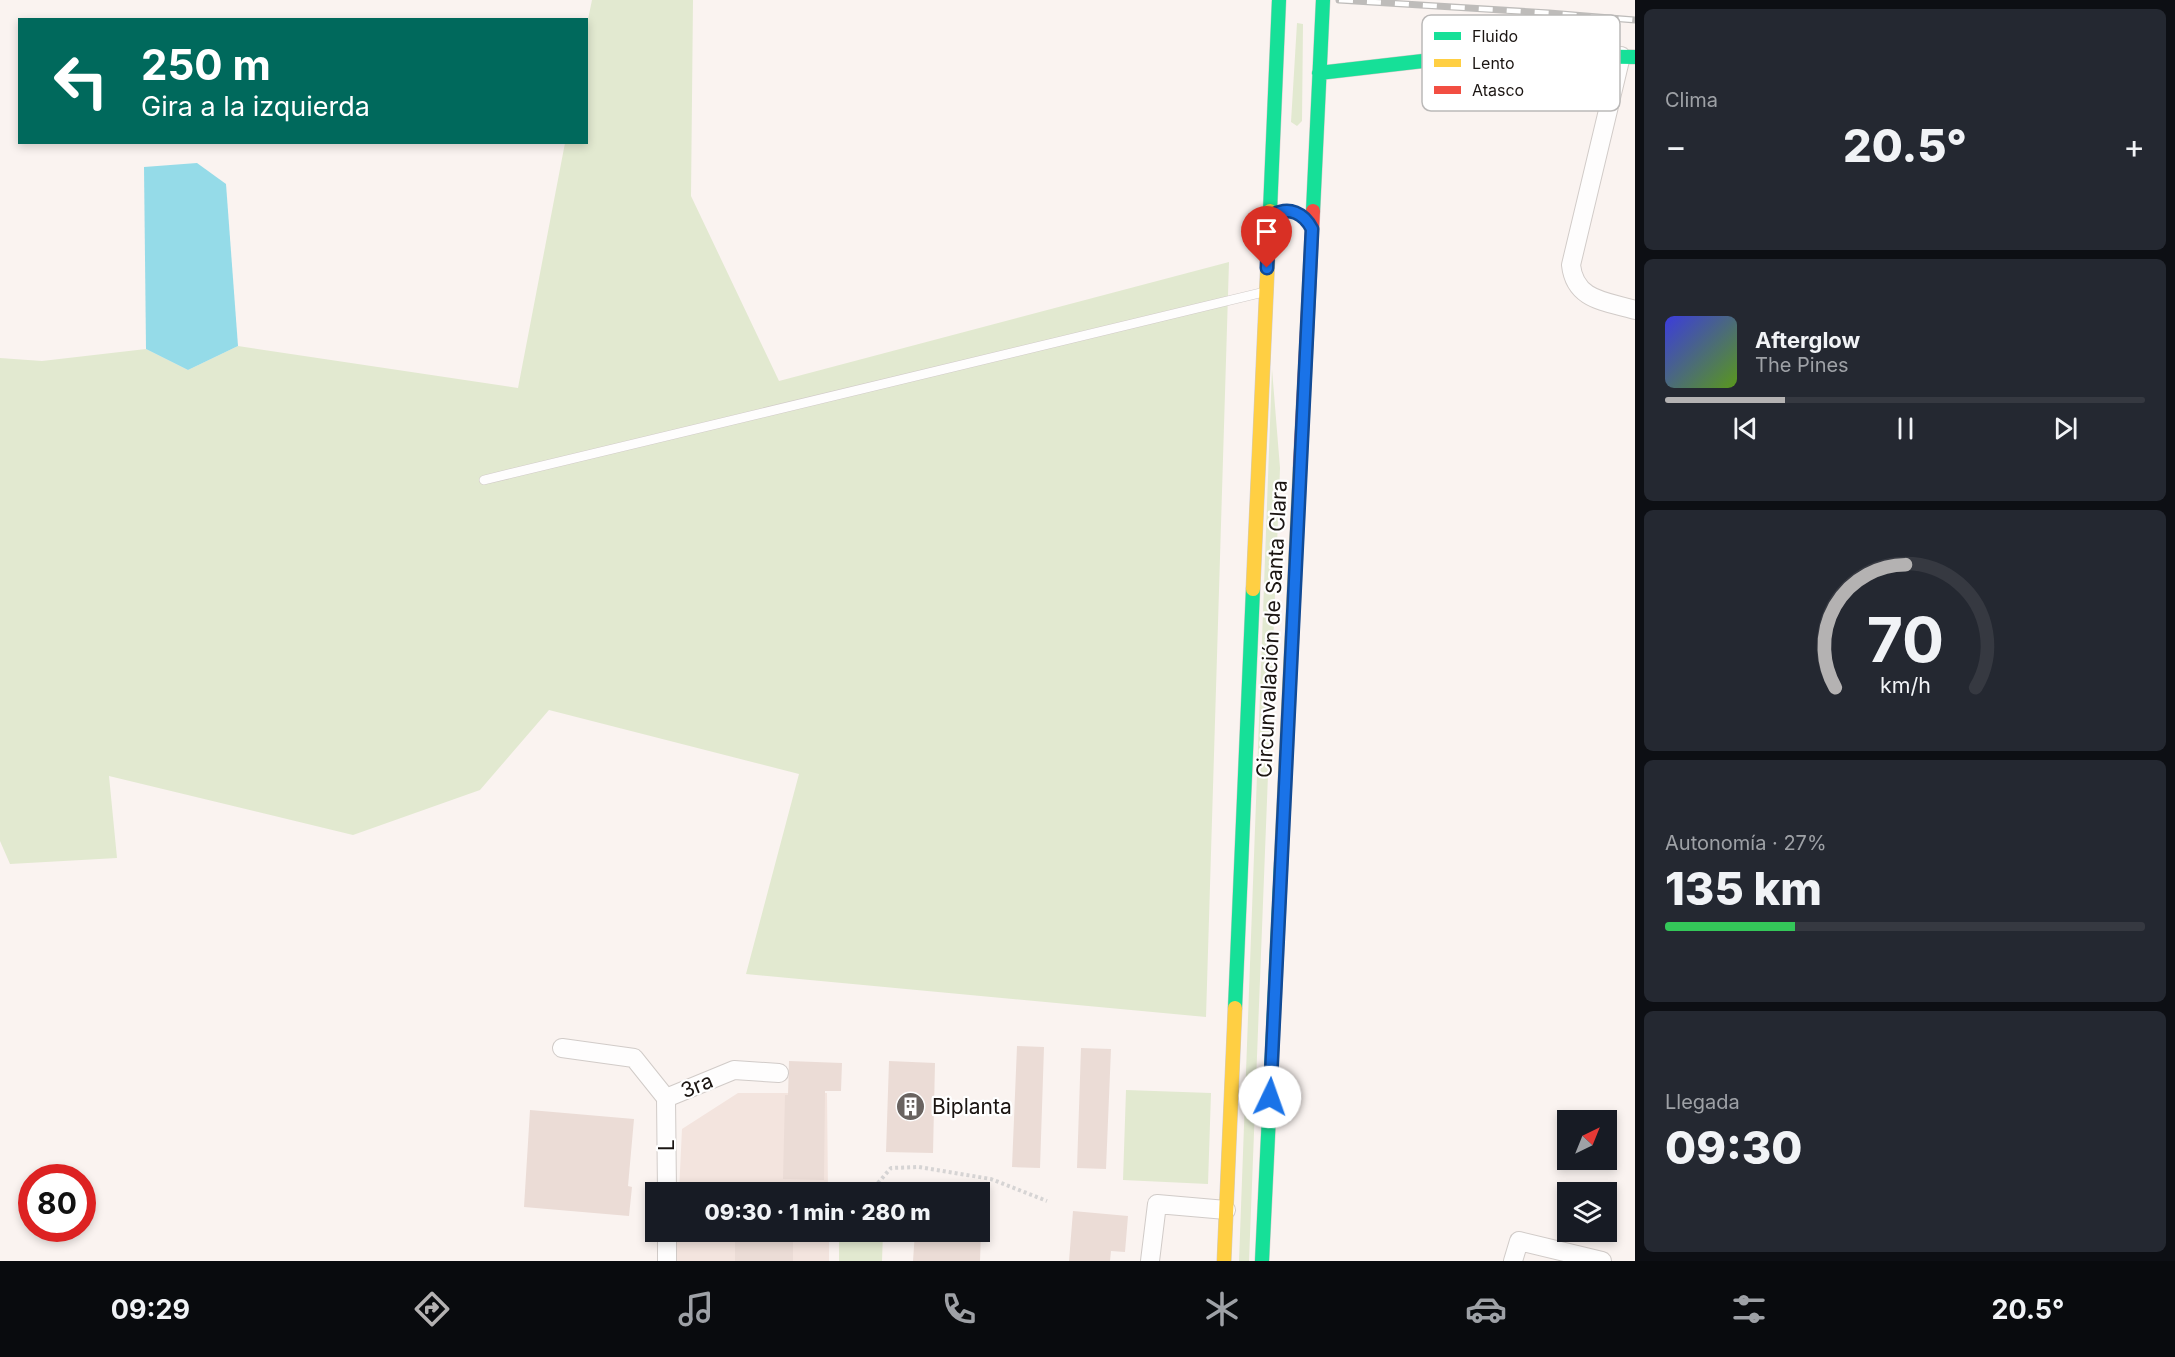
<!DOCTYPE html>
<html lang="es">
<meta charset="utf-8">
<style>
body{margin:0;font-family:Inter,sans-serif;background:#242831;color:#f1f3f6;height:100vh;display:flex;flex-direction:column;font-size:22px;white-space:nowrap}
*{box-sizing:border-box;margin:0}
p{font-size:20px;color:#9ea1a6}
.icon{flex:none;width:33px;height:33px;fill:none;stroke:currentColor;stroke-width:2;stroke-linecap:round;stroke-linejoin:round}
.map{position:relative;flex:1;overflow:hidden}
.drawer{display:flex;flex-direction:column;gap:9px;padding:9px;background:#0d0f14;width:540px}
.drawer>*{flex:none}
.banner{position:absolute;left:18px;top:18px;width:570px;height:126px;border-radius:0px;box-shadow:0 3px 9px #0003;background:#00695c;color:#fff;overflow:hidden}
.needle{width:39px;rotate:43deg}
.controls{position:absolute;left:1557px;top:1110px;display:grid;gap:12px}
.controls a{display:grid;place-items:center;width:60px;height:60px;border-radius:0px;background:#171b24;box-shadow:0 3px 9px #0003;font-size:30px}
.speed{position:absolute;left:18px;top:1164px;display:flex;gap:12px;font-size:30px;font-weight:700;text-align:center}
.speed>*{display:grid;place-content:center;width:78px;height:78px;border-radius:50%;background:#171b24;box-shadow:0 3px 9px #0003;line-height:1}
.speed .limit{border:9px solid #d22;background:#fff;color:#111}
.pin{position:absolute;display:grid;place-items:center;width:51px;height:51px;color:#fff;margin:-62px -26px;border-radius:50% 50% 50% 0;rotate:-45deg;box-shadow:0 0 6px #0007}
.pin .icon{rotate:45deg}
.me{position:absolute;width:66px;margin:-33px;rotate:3deg;stroke-linejoin:round;filter:drop-shadow(0 0 4px #0008)}
.turn{display:flex;align-items:center;gap:21px;height:126px;padding:0 24px;font-size:27px}
.turn .icon{width:78px;height:78px;stroke-width:2.5}
.turn b{display:block;font-size:42px;line-height:51px}
.big{font-size:45px;font-weight:800;line-height:1.1}
.drawer .widget{flex:1;display:flex;flex-direction:column;justify-content:center;gap:9px;min-width:0;padding:0 21px;border-radius:9px;background:#242831}
.drawer .dial{align-items:center;gap:0}
.dial svg{height:156px;overflow:visible;fill:none;stroke:#363941;stroke-width:7;stroke-linecap:round;text-anchor:middle}
.dial text{fill:#f1f3f6;stroke:none}
.song{display:flex;align-items:center;gap:18px}
.cover{width:72px;height:72px;border-radius:9px;background:linear-gradient(135deg,hsl(240 70% 55%),hsl(90 70% 35%))}
.played{height:6px;border-radius:3px;background:linear-gradient(90deg,#b4b2b2 25%,#363941 25%)}
.keys{display:flex;justify-content:space-around;direction:ltr}
.heat{display:flex;justify-content:space-between;align-items:center;font-size:33px;direction:ltr}
.charge{height:9px;border-radius:4px;background:linear-gradient(90deg,#34c759 27%,#363941 0)}
.trip{position:absolute;left:645px;top:1182px;width:345px;height:60px;border-radius:0px;background:#171b24;box-shadow:0 3px 9px #0003;font-weight:800;line-height:60px;text-align:center}
.tabs{display:flex;height:96px;justify-content:space-around;align-items:center;background:#090b0e;color:#9ea1a6}
.tabs .icon{width:42px;height:42px}
.tabs .active{color:#b4b2b2}
.tabs b{font-size:27px;color:#f1f3f6}
main{display:flex;flex:1;min-height:0}
.map>svg:first-child{display:block}
.built{fill:#f3e4de}
.green{fill:#e2e9d0}
.water{fill:#95dbe8}
.building{fill:#ebdcd6}
.lines{fill:none;stroke-linecap:round;stroke-linejoin:round}
.lane-casing{stroke:#d1cbc8;stroke-width:10}
.street-casing{stroke:#d1cbc8;stroke-width:20}
.fast-casing{stroke:#d1cbc8;stroke-width:15}
.slow-casing{stroke:#d1cbc8;stroke-width:15}
.jam-casing{stroke:#d1cbc8;stroke-width:15}
.path{stroke:#d6d4d4;stroke-width:4;stroke-dasharray:3 3;stroke-linecap:butt}
.lane{stroke:#fefdfd;stroke-width:9}
.street{stroke:#fefdfd;stroke-width:18}
.fast{stroke:#16e098;stroke-width:14}
.slow{stroke:#ffcf43;stroke-width:14}
.jam{stroke:#f24e42;stroke-width:14}
.rail-casing{stroke:#bebcba;stroke-width:7}
.rail{stroke:#fff;stroke-width:4.5;stroke-dasharray:14;stroke-linecap:butt}
.route-casing{stroke:#114b97;stroke-width:15}
.route{stroke:#1a73e8;stroke-width:10}
.labels{text-anchor:middle;stroke-width:4.5;stroke-linejoin:round;paint-order:stroke}
.street-label{font-size:21px;fill:#1b1512;stroke:#fff}
.poi-label{font-size:21px;fill:#1b1512;stroke:#fff;text-anchor:start}
.key{fill:#fff;stroke:#bbb9b8;stroke-width:1.5}
.key-label{font-size:16px;fill:#1b1512}
</style>
<main>
<div class="map">
<svg width="1635" height="1261" viewBox="0 0 1635 1261">
<rect width="100%" height="100%" fill="#faf3f0"/>
<!-- built -->
<path class="built" d="M 738,1093 L 827,1093 L 828,1192 L 679,1192 L 682,1129 Z
M 677,1232 L 829,1232 L 829,1261 L 676,1261 Z"/>
<!-- green -->
<path class="green" d="M 592,0 L 693,0 L 691,196 L 779,381 L 1229,262 L 1206,1017 L 746,974 L 799,774 L 549,710 L 480,790 L 353,835 L 109,776 L 117,858 L 10,864 L 0,841 L 0,358 L 42,361 L 146,349 L 188,370 L 238,346 L 518,388 L 565,143 L 586,142 L 586,29 Z
M 1297,23 L 1303,24 L 1302,121 L 1297,126 L 1291,122 Z
M 1272,369 L 1280,468 L 1249,1261 L 1239,1261 Z
M 1126,1090 L 1211,1093 L 1208,1184 L 1123,1180 Z
M 839,1232 L 883,1232 L 882,1261 L 839,1261 Z"/>
<!-- water -->
<path class="water" d="M 197,163 L 226,184 L 238,346 L 188,370 L 146,349 L 144,167 Z"/>
<!-- building -->
<path class="building" d="M 1017,1046 L 1044,1047 L 1040,1168 L 1012,1167 Z
M 1081,1048 L 1111,1049 L 1106,1169 L 1077,1168 Z
M 789,1061 L 842,1063 L 841,1091 L 825,1091 L 824,1180 L 783,1179 L 785,1095 L 788,1095 Z
M 889,1061 L 935,1063 L 933,1153 L 886,1152 Z
M 530,1110 L 634,1119 L 628,1186 L 632,1187 L 629,1216 L 524,1207 Z
M 1073,1211 L 1128,1216 L 1125,1252 L 1111,1251 L 1110,1261 L 1069,1261 Z
M 735,1232 L 793,1232 L 793,1261 L 735,1261 Z
M 915,1232 L 981,1232 L 980,1261 L 913,1261 Z"/>
<g class="lines">
<defs>
<path id="lane" d="M 484,480 L 1260,293"/>
<path id="street" d="M 1621,56 L 1571,265 C 1575,301 1606,301 1635,310
M 562,1048 L 634,1058 L 666,1098 L 734,1070 L 779,1073
M 666,1098 L 667,1192
M 667,1232 L 667,1261
M 1150,1261 L 1157,1204 L 1226,1210
M 1513,1261 L 1519,1241 L 1602,1261"/>
<path id="fast" d="M 1319,73 L 1475,55 L 1635,57
M 1270,211 L 1279,0
M 1313,211 L 1323,0
M 1235,1008 L 1253,589
M 1262,1261 L 1281,864"/>
<path id="slow" d="M 1253,589 L 1270,211
M 1281,864 L 1300,468
M 1224,1261 L 1235,1008"/>
<path id="jam" d="M 1300,468 L 1313,211"/>
</defs>
<!-- lane casing -->
<use href="#lane" class="lane-casing"/>
<!-- street casing -->
<use href="#street" class="street-casing"/>
<!-- fast casing -->
<use href="#fast" class="fast-casing"/>
<!-- slow casing -->
<use href="#slow" class="slow-casing"/>
<!-- jam casing -->
<use href="#jam" class="jam-casing"/>
<!-- path -->
<path class="path" d="M 870,1192 L 891,1168 L 919,1167 L 991,1179 L 1047,1201"/>
<!-- lane -->
<use href="#lane" class="lane"/>
<!-- street -->
<use href="#street" class="street"/>
<!-- fast -->
<use href="#fast" class="fast"/>
<!-- slow -->
<use href="#slow" class="slow"/>
<!-- jam -->
<use href="#jam" class="jam"/>
<defs>
<path id="rail" d="M 1339,0 L 1549,13 L 1635,20"/>
</defs>
<!-- rail casing -->
<use href="#rail" class="rail-casing"/>
<!-- rail -->
<use href="#rail" class="rail"/>
</g>
<g class="lines">
<defs>
<path id="route" d="M 1267,268 L 1269,222 L 1273,215 C 1289,206 1304,213 1312,229 L 1270,1097"/>
</defs>
<!-- route casing -->
<use href="#route" class="route-casing"/>
<!-- route -->
<use href="#route" class="route"/>
</g>
<!-- icons -->
<defs>
<symbol id="building-disc" viewBox="-11 -11 22 22"><circle r="9.5" fill="#696360" stroke="#fff"/><path d="M-4-6H4V6H1V3H-1V6H-4ZM-2.5-4.3h1.7v1.8h-1.7ZM.8-4.3h1.7v1.8H.8ZM-2.5-1h1.7V.8h-1.7ZM.8-1h1.7V.8H.8Z" fill="#fff"/></symbol>
</defs>
<g fill-rule="evenodd">
<use href="#building-disc" x="894" y="1090" width="33" height="33"/>
</g>
<g class="labels">
<!-- street labels -->
<g class="street-label">
<text transform="translate(1272 629) rotate(-87)" y="7">Circunvalación de Santa Clara</text>
<text transform="translate(697 1086) rotate(-22)" y="7">3ra</text>
<text transform="translate(667 1145) rotate(-90)" y="7">L</text>
</g>
<!-- poi labels -->
<g class="poi-label">
<text x="932" y="1114">Biplanta</text>
</g>
</g>
<!-- legend -->
<rect x="1422" y="15" width="198" height="96" rx="9" class="key"/>
<rect x="1434" y="32" width="27" height="8" fill="#16e098"/>
<rect x="1434" y="59" width="27" height="8" fill="#ffcf43"/>
<rect x="1434" y="86" width="27" height="8" fill="#f24e42"/>
<g class="key-label">
<text x="1472" y="42">Fluido</text>
<text x="1472" y="69">Lento</text>
<text x="1472" y="96">Atasco</text>
</g>
</svg>
<div class="controls">
<a><svg class="needle" viewBox="-14 -14 28 28"><path d="M0-13l5 13h-10z" fill="#e53935"/><path d="M0 13l5-13h-10z" fill="#9ea1a6"/></svg></a>
<a><svg class="icon" aria-label="layers" viewBox="0 0 24 24"><path d="M12 4l9 5-9 5-9-5zM3 14l9 5 9-5"/></svg></a>
</div>
<div class="speed"><div class="limit">80</div></div>
<div class="pin" style="left:1267px;top:268px;background:#d93025"><svg class="icon" aria-label="arrive" viewBox="0 0 24 24"><path d="M6 21V4h12l-3 4 3 4H6"/></svg></div>
<svg class="me" style="left:1270px;top:1097px" viewBox="-20 -20 40 40"><circle r="19" fill="#fff"/><path d="M0-13L10 11 0 6-10 11z" fill="#1a73e8"/></svg>
<div class="trip">09:30 · 1 min · 280 m</div>
<div class="banner">
<div class="turn"><svg class="icon" aria-label="left" viewBox="0 0 24 24"><path d="M17 20v-9H6M10 6l-5 5 5 5"/></svg><div><b>250 m</b>Gira a la izquierda</div></div>
</div>
</div>
<section class="drawer">
<div class="widget"><p>Clima</p>
<div class="heat"><a>−</a><b class="big">20.5°</b><a>+</a></div>
</div>
<div class="widget">
<div class="song"><i class="cover"></i><div><b>Afterglow</b><p>The Pines</p></div></div>
<div class="played"></div>
<div class="keys"><svg class="icon" aria-label="previous" viewBox="0 0 24 24"><path d="M18 5L8 12l10 7zM5 5v14"/></svg><svg class="icon" aria-label="pause" viewBox="0 0 24 24"><path d="M8 5v14M16 5v14"/></svg><svg class="icon" aria-label="next" viewBox="0 0 24 24"><path d="M6 5l10 7-10 7zM19 5v14"/></svg></div>
</div>
<div class="widget dial"><svg viewBox="0 0 100 80">
<path d="M14 69A42 42 0 1 1 86 69"/>
<path d="M14 69A42 42 0 0 1 50 6" stroke="#b4b2b2"/>
<text x="50" y="56" font-size="32" font-weight="700">70</text>
<text x="50" y="72" font-size="11">km/h</text>
</svg></div>
<div class="widget"><p>Autonomía · 27%</p><b class="big">135 km</b><div class="charge"></div></div>
<div class="widget"><p>Llegada</p><b class="big">09:30</b></div>
</section>
</main>
<nav class="tabs">
<b>09:29</b>
<svg class="icon active" aria-label="directions" viewBox="0 0 24 24"><path d="M12 3l9 9-9 9-9-9zM9 14v-3h6M13 9l2 2-2 2"/></svg>
<svg class="icon" aria-label="music" viewBox="0 0 24 24"><path d="M9 18V5l10-2v13"/><circle cx="6" cy="18" r="3"/><circle cx="16" cy="16" r="3"/></svg>
<svg class="icon" aria-label="phone" viewBox="0 0 24 24"><path d="M5 4h4l2 5-3 2q2 4 5 5l2-3 5 2v4C11 20 4 13 5 4z"/></svg>
<svg class="icon" aria-label="climate" viewBox="0 0 24 24"><path d="M12 3v18M4 7l16 10M4 17L20 7"/></svg>
<svg class="icon" aria-label="car" viewBox="0 0 24 24"><path d="M5 17H2v-5l4-1 3-4h7l3 4 3 1v5h-3M9 17h6M6 11h13"/><circle cx="7" cy="17" r="2"/><circle cx="17" cy="17" r="2"/></svg>
<svg class="icon" aria-label="filters" viewBox="0 0 24 24"><path d="M4 7h16M4 17h16"/><circle cx="9" cy="7" r="2"/><circle cx="15" cy="17" r="2"/></svg>
<b>20.5°</b>
</nav>
